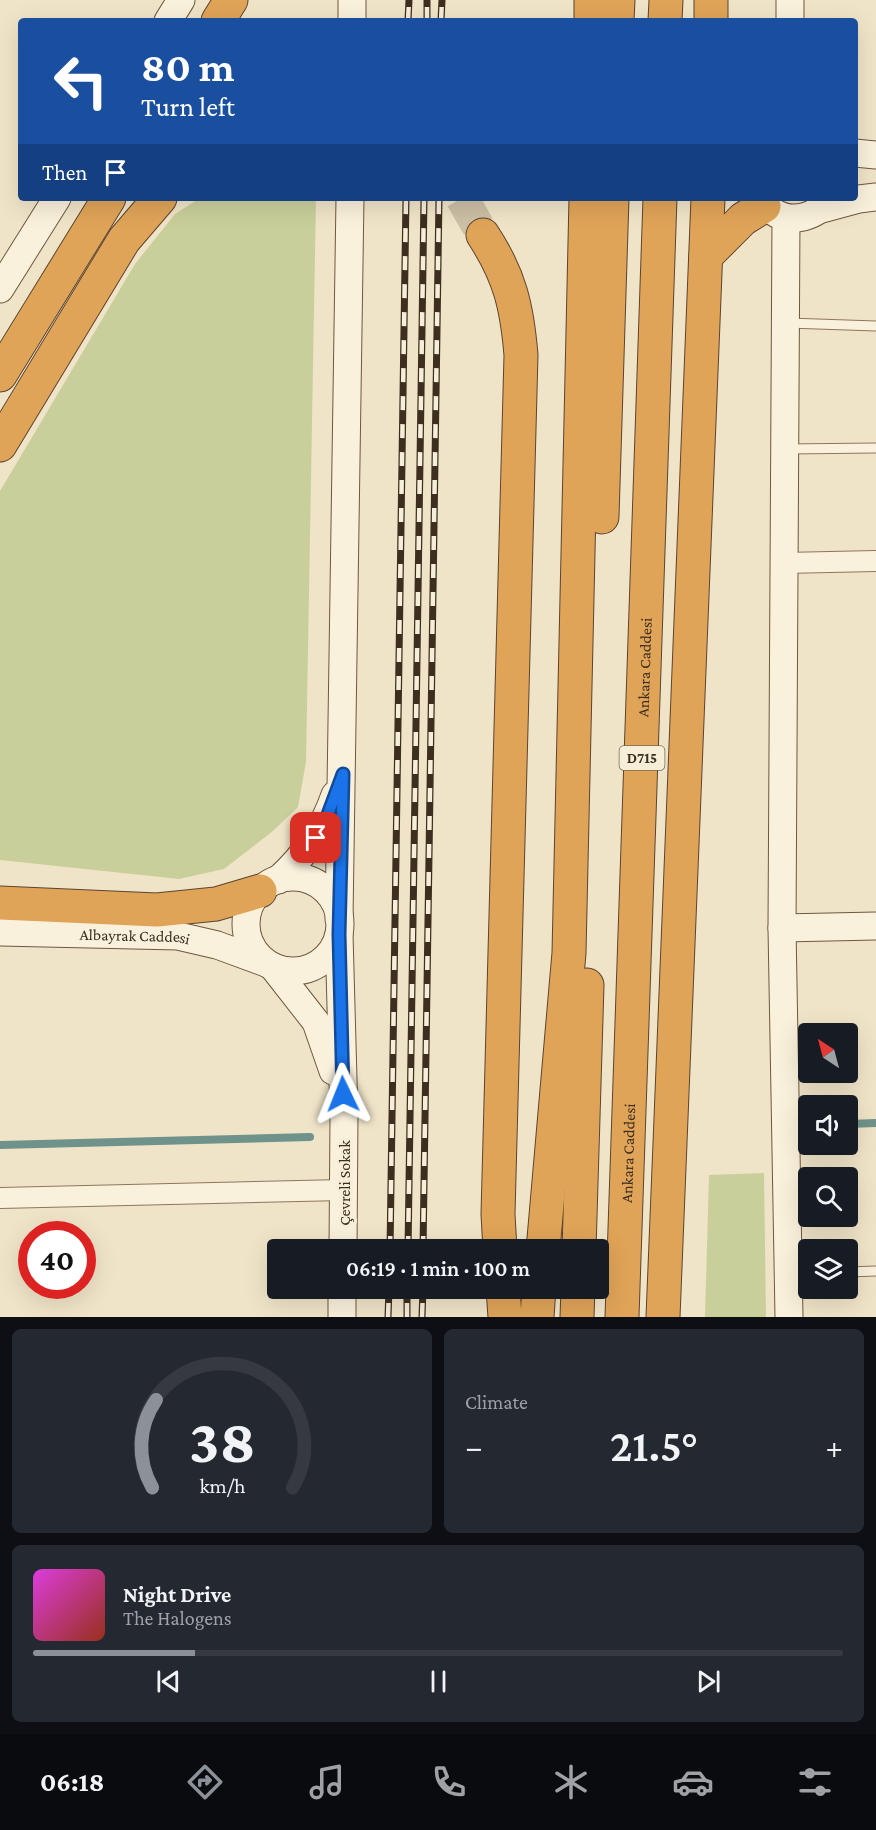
<!DOCTYPE html>
<meta charset="utf-8">
<style>
body{margin:0;font-family:"Crimson Pro",serif;background:#242831;color:#f1f3f6;height:100vh;display:flex;flex-direction:column;font-size:22px;white-space:nowrap}
*{box-sizing:border-box;margin:0}
p{font-size:20px;color:#9ea1a6}
.icon{flex:none;width:33px;height:33px;fill:none;stroke:currentColor;stroke-width:2;stroke-linecap:round;stroke-linejoin:round}
.map{position:relative;height:1317px;overflow:hidden}
.drawer{display:flex;flex-direction:column;gap:12px;padding:12px;background:#0d0f14;flex:1}
.drawer>*{flex:none}
.top-card{position:absolute;left:18px;top:18px;width:840px;height:183px;border-radius:6px;box-shadow:0 6px 24px #0002;background:#1a4fa0;color:#fff;overflow:hidden}
.needle{width:39px;rotate:324deg}
.buttons{position:absolute;left:798px;top:1023px;display:grid;gap:12px}
.buttons a{display:grid;place-items:center;width:60px;height:60px;border-radius:6px;background:#171b24;box-shadow:0 6px 24px #0002;font-size:30px}
.speed{position:absolute;left:18px;top:1221px;display:flex;gap:12px;font-size:30px;font-weight:700;text-align:center}
.speed>*{display:grid;place-content:center;width:78px;height:78px;border-radius:50%;background:#171b24;box-shadow:0 6px 24px #0002;line-height:1}
.speed .limit{border:9px solid #d22;background:#fff;color:#111}
.pin{position:absolute;display:grid;place-items:center;width:51px;height:51px;color:#fff;margin:-26px;border-radius:12px;box-shadow:0 3px 9px #0006}
.me{position:absolute;width:66px;margin:-33px;rotate:358deg;stroke-linejoin:round;filter:drop-shadow(0 0 4px #0008)}
.turn{display:flex;align-items:center;gap:21px;height:126px;padding:0 24px;font-size:27px}
.turn .icon{width:78px;height:78px;stroke-width:2.5}
.turn b{display:block;font-size:42px;line-height:51px}
.then{display:flex;align-items:center;height:57px;padding:0 24px;background:#0003;gap:12px;font-size:22px}
.big{font-size:45px;font-weight:600;line-height:1.1}
.drawer .widget{flex:1;display:flex;flex-direction:column;justify-content:center;gap:9px;min-width:0;padding:0 21px;border-radius:9px;background:#242831}
.drawer .dial{align-items:center;gap:0}
.dial svg{height:156px;overflow:visible;fill:none;stroke:#363941;stroke-width:7;stroke-linecap:round;text-anchor:middle}
.dial text{fill:#f1f3f6;stroke:none}
.song{display:flex;align-items:center;gap:18px}
.cover{width:72px;height:72px;border-radius:9px;background:linear-gradient(135deg,hsl(300 70% 55%),hsl(10 70% 35%))}
.played{height:6px;border-radius:3px;background:linear-gradient(90deg,#8c9099 20%,#363941 20%)}
.keys{display:flex;justify-content:space-around;direction:ltr}
.heat{display:flex;justify-content:space-between;align-items:center;font-size:33px;direction:ltr}
.drawer .tiles{flex:1;display:grid;gap:12px;grid-template-columns:1fr 1fr}
.widget:last-child{grid-column:span 2}
.trip{position:absolute;left:267px;top:1239px;width:342px;height:60px;border-radius:6px;background:#171b24;box-shadow:0 6px 24px #0002;font-weight:600;line-height:60px;text-align:center}
.tabs{display:flex;height:96px;justify-content:space-around;align-items:center;background:#090b0e;color:#9ea1a6}
.tabs .icon{width:42px;height:42px}
.tabs .selected{color:#8c9099}
.tabs b{font-size:27px;color:#f1f3f6}
.map>svg:first-child{display:block}
.green{fill:#c9cf9b}
.lines{fill:none;stroke-linecap:round;stroke-linejoin:round}
.stream{stroke:#6f938a;stroke-width:8}
.highway-tunnel{stroke:#ccc0a6;stroke-width:33;stroke-dasharray:33 16;stroke-linecap:butt}
.lane-casing{stroke:#8d765c;stroke-width:11}
.street-casing{stroke:#8d765c;stroke-width:22}
.secondary-casing{stroke:#6f573f;stroke-width:29}
.highway-casing{stroke:#5b4430;stroke-width:35}
.lane{stroke:#faf1dc;stroke-width:9}
.street{stroke:#faf1dc;stroke-width:20}
.secondary{stroke:#faf1dc;stroke-width:27}
.highway{stroke:#e0a458;stroke-width:33}
.rail-casing{stroke:#3d2e20;stroke-width:7}
.rail{stroke:#f7eed8;stroke-width:4.5;stroke-dasharray:14;stroke-linecap:butt}
.route-casing{stroke:#114b97;stroke-width:15}
.route{stroke:#1a73e8;stroke-width:10}
.labels{text-anchor:middle;stroke-width:6;stroke-linejoin:round;paint-order:stroke}
.shield{fill:#f7eed8;stroke:#756857;stroke-width:1.5}
.shield-label{font-size:15px;font-weight:bold;fill:#3d2e20}
.street-label{font-size:16px;fill:#3d2e20;stroke:#f7eed8}
</style>
<div class="map">
<svg width="876" height="1317" viewBox="0 0 876 1317">
<rect width="100%" height="100%" fill="#f0e4c8"/>
<!-- green -->
<path class="green" d="M 200,198 L 316,198 L 306,762 L 298,807 L 273,831 L 224,869 L 179,879 L 0,860 L 0,491 L 135,264 L 175,214 Z
M 764,1173 L 766,1317 L 705,1317 L 709,1175 Z"/>
<g class="lines">
<!-- stream -->
<path class="stream" d="M 848,1124 L 876,1123
M 0,1145 L 310,1137"/>
<!-- highway-tunnel -->
<path class="highway-tunnel" d="M 462,198 L 483,235"/>
<defs>
<path id="lane" d="M 788,323 L 876,326
M 787,449 L 876,448
M 848,1272 L 876,1271
M 790,1273 L 808,1273"/>
<path id="street" d="M 784,563 L 876,561
M 0,1198 L 344,1190"/>
<g id="secondary">
<path d="M 168,21 L 181,0"/>
<path d="M 352,21 L 352,0"/>
<path d="M 790,21 L 790,0"/>
<path d="M 855,153 L 876,155"/>
<path d="M 822,209 L 859,199 L 876,197"/>
<path d="M 772,211 C 792,225 817,217 830,198"/>
<path d="M 786,218 L 782,928 L 789,1317"/>
<path d="M 0,289 L 57,198"/>
<circle cx="293" cy="924" r="47"/>
<path d="M 278,880 C 305,855 323,830 335,795"/>
<path d="M 339,919 L 350,198"/>
<path d="M 782,928 L 876,926"/>
<path id="s1" d="M 0,932 L 178,936 L 217,945 L 266,963"/>
<path d="M 339,934 L 344,1116 L 343,1250"/>
<path d="M 273,967 L 316,1022 L 333,1071"/>
<path d="M 342,1317 L 342,1288"/>
</g>
<g id="highway">
<path d="M 218,21 L 231,0"/>
<path d="M 591,21 L 591,0"/>
<path d="M 617,21 L 618,0"/>
<path d="M 665,21 L 666,0"/>
<path d="M 711,21 L 711,0"/>
<path d="M 483,235 C 510,276 517,307 521,355 L 498,1214 L 500,1250"/>
<path d="M 706,256 L 743,219 L 764,206"/>
<path d="M 0,375 L 109,198"/>
<path d="M 0,445 L 124,240 L 160,198"/>
<path d="M 602,517 L 612,198"/>
<path d="M 0,903 L 157,910 L 216,904 L 260,891"/>
<path d="M 543,1250 L 569,953 L 586,198"/>
<path d="M 579,1250 L 587,985"/>
<path d="M 503,1288 L 505,1317"/>
<path d="M 537,1317 L 539,1288"/>
<path d="M 577,1317 L 578,1288"/>
<path id="s2" d="M 622,1317 L 660,198"/>
<path d="M 663,1317 L 708,198"/>
</g>
</defs>
<!-- lane casing -->
<use href="#lane" class="lane-casing"/>
<!-- street casing -->
<use href="#street" class="street-casing"/>
<!-- secondary casing -->
<use href="#secondary" class="secondary-casing"/>
<!-- highway casing -->
<use href="#highway" class="highway-casing"/>
<!-- lane -->
<use href="#lane" class="lane"/>
<!-- street -->
<use href="#street" class="street"/>
<!-- secondary -->
<use href="#secondary" class="secondary"/>
<!-- highway -->
<use href="#highway" class="highway"/>
<defs>
<path id="rail" d="M 408,21 L 409,0
M 427,21 L 427,0
M 441,21 L 442,0
M 390,1250 L 406,198
M 408,1250 L 424,198
M 423,1250 L 439,198
M 388,1317 L 389,1288
M 407,1317 L 407,1288
M 422,1317 L 423,1288"/>
</defs>
<!-- rail casing -->
<use href="#rail" class="rail-casing"/>
<!-- rail -->
<use href="#rail" class="rail"/>
</g>
<g class="lines">
<defs>
<path id="route" d="M 316,838 L 323,828 L 343,774 L 339,934 L 343,1094"/>
</defs>
<!-- route casing -->
<use href="#route" class="route-casing"/>
<!-- route -->
<use href="#route" class="route"/>
</g>
<g class="labels">
<!-- shield labels -->
<rect class="shield" x="619.5" y="746" width="45" height="24" rx="4.5"/>
<g class="shield-label">
<text x="642" y="763">D715</text>
</g>
<!-- street labels -->
<g class="street-label">
<text dy="6" stroke="none"><textPath href="#s2" startOffset="650">Ankara Caddesi</textPath></text>
<text dy="6" stroke="none"><textPath href="#s1" startOffset="135">Albayrak Caddesi</textPath></text>
<text dy="6" stroke="none"><textPath href="#s2" startOffset="164">Ankara Caddesi</textPath></text>
<text transform="translate(344 1183) rotate(-90)" y="6">Çevreli Sokak</text>
</g>
</g>
</svg>
<div class="buttons">
<a><svg class="needle" viewBox="-14 -14 28 28"><path d="M0-13l5 13h-10z" fill="#e53935"/><path d="M0 13l5-13h-10z" fill="#9ea1a6"/></svg></a>
<a><svg class="icon" aria-label="sound" viewBox="0 0 24 24"><path d="M4 9h4l5-4v14l-5-4H4zM17 9q2 3 0 6"/></svg></a>
<a><svg class="icon" aria-label="search" viewBox="0 0 24 24"><circle cx="10" cy="10" r="6"/><path d="M15 15l6 6"/></svg></a>
<a><svg class="icon" aria-label="layers" viewBox="0 0 24 24"><path d="M12 4l9 5-9 5-9-5zM3 14l9 5 9-5"/></svg></a>
</div>
<div class="speed"><div class="limit">40</div></div>
<div class="pin" style="left:316px;top:838px;background:#d93025"><svg class="icon" aria-label="arrive" viewBox="0 0 24 24"><path d="M6 21V4h12l-3 4 3 4H6"/></svg></div>
<svg class="me" style="left:343px;top:1094px" viewBox="-20 -20 40 40"><path d="M0-17L14 15 0 8-14 15z" fill="#1a73e8" stroke="#fff" stroke-width="4"/></svg>
<div class="trip">06:19 · 1 min · 100 m</div>
<div class="top-card">
<div class="turn"><svg class="icon" aria-label="left" viewBox="0 0 24 24"><path d="M17 20v-9H6M10 6l-5 5 5 5"/></svg><div><b>80 m</b>Turn left</div></div>
<div class="then">Then<svg class="icon" aria-label="arrive" viewBox="0 0 24 24"><path d="M6 21V4h12l-3 4 3 4H6"/></svg></div>
</div>
</div>
<section class="drawer">
<div class="tiles">
<div class="widget dial"><svg viewBox="0 0 100 80">
<path d="M14 69A42 42 0 1 1 86 69"/>
<path d="M14 69A42 42 0 0 1 16 24" stroke="#8c9099"/>
<text x="50" y="56" font-size="32" font-weight="700">38</text>
<text x="50" y="72" font-size="11">km/h</text>
</svg></div>
<div class="widget"><p>Climate</p>
<div class="heat"><a>−</a><b class="big">21.5°</b><a>+</a></div>
</div>
<div class="widget">
<div class="song"><i class="cover"></i><div><b>Night Drive</b><p>The Halogens</p></div></div>
<div class="played"></div>
<div class="keys"><svg class="icon" aria-label="previous" viewBox="0 0 24 24"><path d="M18 5L8 12l10 7zM5 5v14"/></svg><svg class="icon" aria-label="pause" viewBox="0 0 24 24"><path d="M8 5v14M16 5v14"/></svg><svg class="icon" aria-label="next" viewBox="0 0 24 24"><path d="M6 5l10 7-10 7zM19 5v14"/></svg></div>
</div>
</div>
</section>
<nav class="tabs">
<b>06:18</b>
<svg class="icon selected" aria-label="directions" viewBox="0 0 24 24"><path d="M12 3l9 9-9 9-9-9zM9 14v-3h6M13 9l2 2-2 2"/></svg>
<svg class="icon" aria-label="music" viewBox="0 0 24 24"><path d="M9 18V5l10-2v13"/><circle cx="6" cy="18" r="3"/><circle cx="16" cy="16" r="3"/></svg>
<svg class="icon" aria-label="phone" viewBox="0 0 24 24"><path d="M5 4h4l2 5-3 2q2 4 5 5l2-3 5 2v4C11 20 4 13 5 4z"/></svg>
<svg class="icon" aria-label="climate" viewBox="0 0 24 24"><path d="M12 3v18M4 7l16 10M4 17L20 7"/></svg>
<svg class="icon" aria-label="car" viewBox="0 0 24 24"><path d="M5 17H2v-5l4-1 3-4h7l3 4 3 1v5h-3M9 17h6M6 11h13"/><circle cx="7" cy="17" r="2"/><circle cx="17" cy="17" r="2"/></svg>
<svg class="icon" aria-label="filters" viewBox="0 0 24 24"><path d="M4 7h16M4 17h16"/><circle cx="9" cy="7" r="2"/><circle cx="15" cy="17" r="2"/></svg>
</nav>
